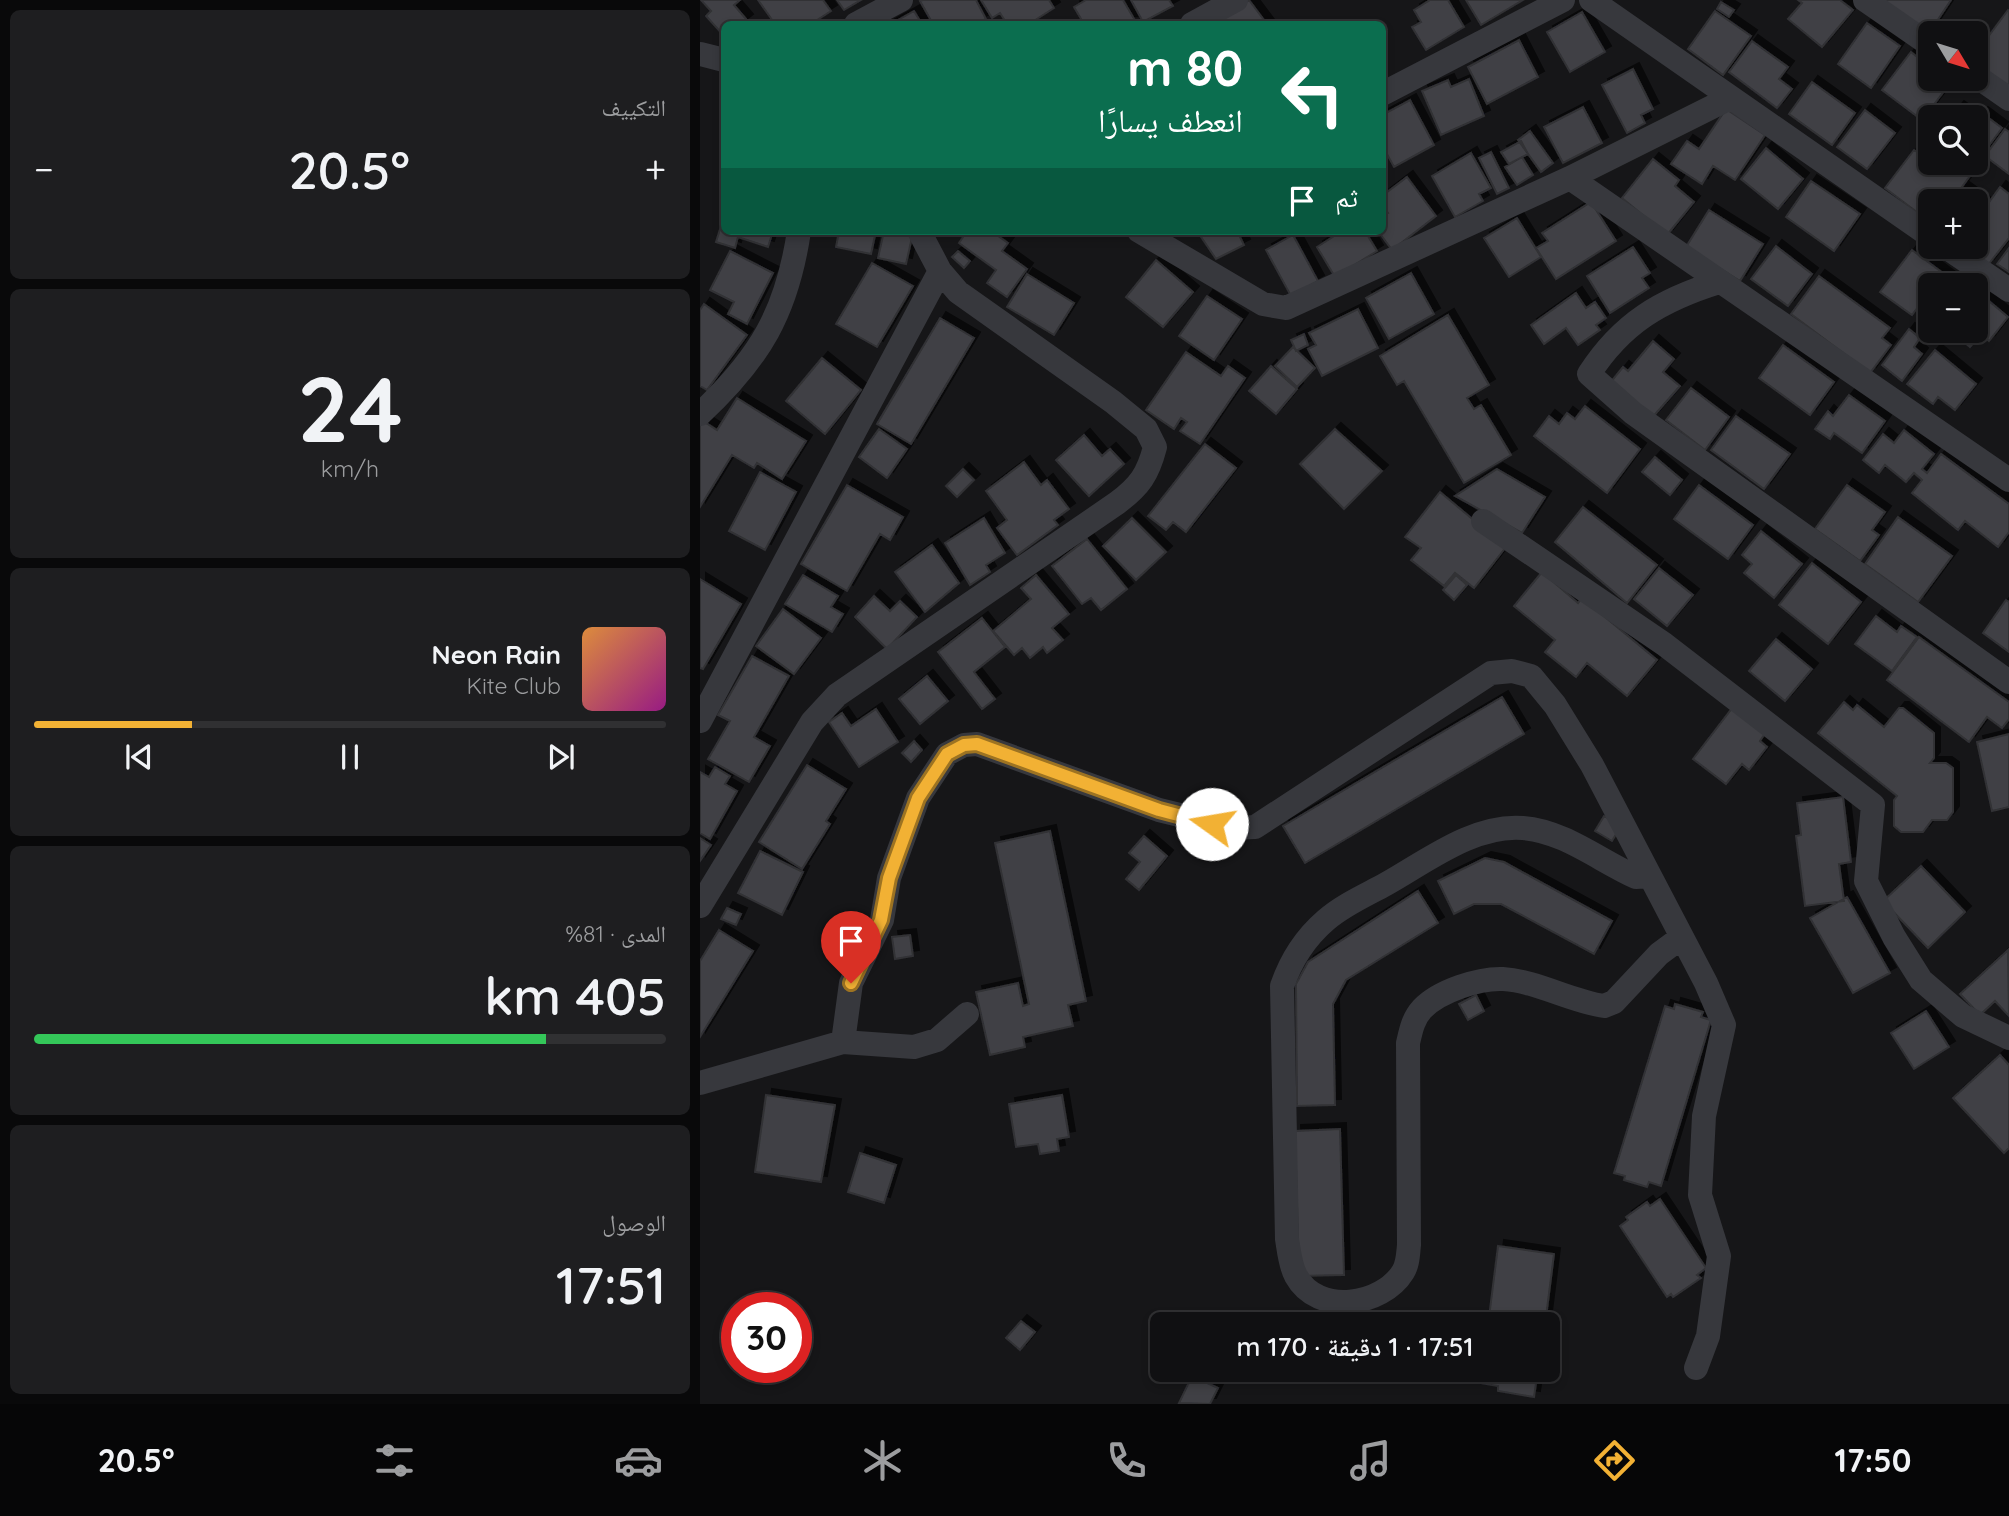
<!DOCTYPE html>
<html lang="ar">
<meta charset="utf-8">
<style>
body{margin:0;font-family:Quicksand,"Noto Naskh Arabic",sans-serif;background:#1e1e20;color:#f1f3f6;direction:rtl;height:100vh;display:flex;flex-direction:column;font-size:26px;white-space:nowrap}
*{box-sizing:border-box;margin:0}
p{font-size:23px;color:#9c9d9f}
.icon{flex:none;width:38px;height:38px;fill:none;stroke:currentColor;stroke-width:2;stroke-linecap:round;stroke-linejoin:round}
.map{position:relative;flex:1;overflow:hidden;direction:ltr}
.side{display:flex;flex-direction:column;gap:10px;padding:10px;background:#09090a;width:700px}
.side>*{flex:none}
.top-card{position:absolute;left:21px;top:21px;width:665px;height:214px;border-radius:10px;box-shadow:0 4px 10px #0003,0 0 0 2px #303032;direction:rtl;background:#0b6e4f;color:#fff;overflow:hidden}
.needle{width:46px;rotate:128deg}
.controls{position:absolute;left:1218px;top:21px;display:grid;gap:14px}
.controls a{display:grid;place-items:center;width:70px;height:70px;border-radius:10px;background:#101012;box-shadow:0 4px 10px #0003,0 0 0 2px #303032;font-size:35px}
.speed{position:absolute;left:21px;top:1292px;display:flex;gap:14px;font-size:35px;font-weight:700;text-align:center}
.speed>*{display:grid;place-content:center;width:91px;height:91px;border-radius:50%;background:#101012;box-shadow:0 4px 10px #0003,0 0 0 2px #303032;line-height:1}
.speed .limit{border:10px solid #d22;background:#fff;color:#111}
.pin{position:absolute;display:grid;place-items:center;width:60px;height:60px;color:#fff;margin:-72px -30px;border-radius:50% 50% 50% 0;rotate:-45deg;box-shadow:0 0 7px #0007}
.pin .icon{rotate:45deg}
.me{position:absolute;width:77px;margin:-38px;rotate:283deg;stroke-linejoin:round;filter:drop-shadow(0 0 5px #0008)}
.turn{display:flex;align-items:center;gap:24px;height:147px;padding:0 28px;font-size:32px}
.turn .icon{width:91px;height:91px;stroke-width:2.5}
.turn b{display:block;font-size:49px;line-height:60px}
.then{display:flex;align-items:center;height:66px;padding:0 28px;background:#0003;gap:14px;font-size:26px}
.big{font-size:52px;font-weight:600;line-height:1.1}
.side .card{flex:1;display:flex;flex-direction:column;justify-content:center;gap:10px;min-width:0;padding:0 24px;border-radius:10px;background:#1e1e20}
.side .dial{align-items:center;gap:0}
.dial b{font-size:91px;line-height:1}
.song{display:flex;align-items:center;gap:21px}
.cover{width:84px;height:84px;border-radius:10px;background:linear-gradient(135deg,hsl(30 70% 55%),hsl(310 70% 35%))}
.played{height:7px;border-radius:4px;background:linear-gradient(90deg,#f2b134 25%,#303032 25%)}
.keys{display:flex;justify-content:space-around;direction:ltr}
.heat{display:flex;justify-content:space-between;align-items:center;font-size:38px;direction:ltr}
.charge{height:10px;border-radius:5px;background:linear-gradient(90deg,#34c759 81%,#303032 0)}
.trip{position:absolute;left:450px;top:1312px;width:410px;height:70px;border-radius:10px;background:#101012;box-shadow:0 4px 10px #0003,0 0 0 2px #303032;font-weight:600;line-height:70px;text-align:center;direction:rtl}
.dock{display:flex;height:112px;justify-content:space-around;align-items:center;background:#060607;color:#9c9d9f}
.dock .icon{width:49px;height:49px}
.dock .selected{color:#f2b134}
.dock b{font-size:32px;color:#f1f3f6}
main{display:flex;flex:1;min-height:0}
.map>svg:first-child{display:block}
.building{fill:#404145;stroke:#303034;stroke-width:2;filter:url(#shadow)}
.lines{fill:none;stroke-linecap:round;stroke-linejoin:round}
.street{stroke:#37383d;stroke-width:24}
.route-casing{stroke:#9d7322;stroke-width:18}
.route{stroke:#f2b134;stroke-width:12}
</style>
<main>
<div class="map">
<svg width="1309" height="1404" viewBox="0 0 1309 1404">
<defs>
<filter id="shadow"><feDropShadow dx="6" dy="-6" stdDeviation="0" flood-color="#0009"/></filter>
</defs>
<rect width="100%" height="100%" fill="#161618"/>
<!-- building -->
<path class="building" d="M 1,0 L 40,0 L 34,5 L 47,20 L 42,24 L 24,24 L 24,36 L 6,16 L 11,11 Z
M 58,0 L 123,0 L 131,11 L 111,24 L 75,24 Z
M 137,0 L 161,0 L 144,10 Z
M 223,0 L 276,0 L 286,19 L 275,24 L 233,24 L 220,1 Z
M 281,0 L 349,0 L 354,8 L 329,24 L 307,24 L 300,13 L 292,18 Z
M 386,0 L 423,0 L 436,22 L 384,24 L 374,7 Z
M 431,0 L 469,0 L 473,6 L 443,22 Z
M 549,0 L 567,24 L 521,24 L 518,21 Z
M 730,0 L 748,0 L 764,27 L 726,50 L 712,27 L 721,22 L 714,10 Z
M 766,0 L 823,0 L 781,25 Z
M 1098,0 L 1140,0 L 1153,10 L 1122,47 L 1088,19 L 1102,3 Z
M 1180,0 L 1251,0 L 1229,33 Z
M 1021,2 L 1034,10 L 1029,17 L 1017,9 Z
M 1308,10 L 1309,11 L 1309,90 L 1276,65 L 1276,53 Z
M 214,11 L 222,24 L 191,24 Z
M 1015,11 L 1051,36 L 1023,75 L 988,49 Z
M 882,12 L 905,52 L 870,72 L 847,32 Z
M 1167,23 L 1200,46 L 1171,88 L 1138,64 Z
M 819,40 L 838,77 L 787,104 L 768,67 Z
M 1052,41 L 1088,67 L 1079,79 L 1092,89 L 1077,108 L 1029,72 Z
M 1211,52 L 1230,67 L 1230,79 L 1246,79 L 1251,82 L 1222,120 L 1182,90 Z
M 933,69 L 953,109 L 941,115 L 945,123 L 927,133 L 902,85 Z
M 769,79 L 784,116 L 741,135 L 722,91 L 748,80 L 751,87 Z
M 1112,82 L 1155,113 L 1132,145 L 1089,114 Z
M 710,100 L 734,145 L 694,167 L 682,145 L 682,115 Z
M 883,107 L 902,143 L 863,163 L 844,127 Z
M 1258,107 L 1272,117 L 1250,117 Z
M 1026,109 L 1065,135 L 1035,180 L 1013,166 L 1002,184 L 971,164 L 987,141 L 999,149 Z
M 1165,110 L 1195,133 L 1167,169 L 1137,147 Z
M 1282,113 L 1302,128 L 1279,159 L 1276,157 L 1276,120 Z
M 1305,129 L 1309,132 L 1309,174 L 1285,156 Z
M 830,131 L 853,163 L 841,172 L 818,140 Z
M 821,141 L 828,154 L 809,164 L 801,152 Z
M 1230,144 L 1230,163 L 1266,163 L 1275,169 L 1262,187 L 1287,205 L 1300,187 L 1309,194 L 1309,238 L 1288,265 L 1263,247 L 1276,247 L 1276,201 L 1230,201 L 1230,222 L 1185,188 L 1214,150 L 1222,155 Z
M 1066,148 L 1103,179 L 1078,209 L 1041,179 Z
M 791,152 L 809,188 L 797,194 L 779,158 Z
M 771,153 L 791,188 L 779,194 L 783,201 L 755,217 L 732,176 Z
M 822,157 L 833,175 L 817,185 L 805,167 Z
M 953,159 L 979,180 L 975,186 L 994,202 L 967,235 L 922,198 Z
M 707,177 L 736,216 L 692,250 L 678,231 L 682,231 L 682,217 L 688,213 L 682,206 L 682,196 Z
M 1111,181 L 1160,214 L 1134,251 L 1086,217 Z
M 891,202 L 916,241 L 856,279 L 836,248 L 848,241 L 842,233 Z
M 1009,210 L 1063,244 L 1040,281 L 986,247 Z
M 24,216 L 24,231 L 73,231 L 68,247 L 38,237 L 35,248 L 16,242 Z
M 817,218 L 841,257 L 809,277 L 784,238 Z
M 139,231 L 176,231 L 171,254 L 136,247 Z
M 184,231 L 213,233 L 206,264 L 178,258 Z
M 267,231 L 291,231 L 308,243 L 302,251 L 327,269 L 307,297 L 287,283 L 296,270 L 259,243 Z
M 497,231 L 552,231 L 540,237 L 544,245 L 516,259 Z
M 642,231 L 665,231 L 677,251 L 635,277 L 617,247 Z
M 593,235 L 618,281 L 591,296 L 566,250 Z
M 1076,246 L 1112,274 L 1088,306 L 1051,279 Z
M 933,247 L 950,273 L 942,278 L 949,288 L 910,313 L 887,276 Z
M 1309,248 L 1309,272 L 1297,264 Z
M 1212,250 L 1259,285 L 1230,285 L 1230,315 L 1218,307 L 1212,315 L 1180,292 Z
M 30,251 L 73,273 L 47,324 L 28,314 L 34,302 L 10,290 Z
M 258,251 L 270,261 L 264,268 L 252,257 Z
M 456,260 L 493,292 L 463,327 L 426,297 Z
M 172,263 L 213,286 L 177,347 L 136,324 Z
M 711,273 L 734,314 L 689,339 L 666,298 Z
M 327,274 L 374,303 L 354,335 L 307,307 Z
M 1119,276 L 1190,328 L 1182,338 L 1191,345 L 1170,373 L 1091,314 Z
M 1277,291 L 1308,317 L 1289,341 L 1281,334 L 1270,347 L 1251,331 L 1276,331 Z
M 876,293 L 886,308 L 895,302 L 906,318 L 896,325 L 900,330 L 878,345 L 866,328 L 844,344 L 831,325 Z
M 507,296 L 542,319 L 514,360 L 479,336 Z
M 4,304 L 47,335 L 7,390 L 0,386 L 0,310 Z
M 658,309 L 678,348 L 622,376 L 608,349 L 616,345 L 609,333 Z
M 748,315 L 789,385 L 767,398 L 774,409 L 781,405 L 811,455 L 764,483 L 704,381 L 697,385 L 680,356 Z
M 240,318 L 274,338 L 211,444 L 177,424 Z
M 1209,329 L 1220,338 L 1214,347 L 1222,354 L 1202,381 L 1182,365 Z
M 604,334 L 608,345 L 596,351 L 591,340 Z
M 953,341 L 974,359 L 963,372 L 980,386 L 951,419 L 909,384 L 923,367 L 928,371 Z
M 1083,345 L 1134,382 L 1110,415 L 1059,378 Z
M 593,347 L 615,368 L 597,387 L 575,366 Z
M 1235,350 L 1276,384 L 1255,410 L 1238,397 L 1233,404 L 1207,384 Z
M 486,352 L 521,376 L 528,366 L 545,378 L 500,444 L 480,431 L 487,422 L 481,418 L 474,429 L 446,410 Z
M 122,358 L 161,390 L 125,434 L 86,401 Z
M 571,366 L 597,389 L 576,414 L 549,391 Z
M 991,388 L 1029,417 L 1005,450 L 966,420 Z
M 1149,395 L 1185,421 L 1162,453 L 1134,433 L 1130,439 L 1115,429 L 1128,411 L 1133,416 Z
M 37,398 L 106,441 L 82,479 L 57,463 L 54,468 L 32,455 L 0,507 L 0,426 L 3,421 L 17,430 Z
M 885,406 L 940,449 L 907,493 L 834,436 L 849,416 L 859,424 L 867,413 L 875,419 Z
M 1036,416 L 1090,454 L 1064,489 L 1011,450 Z
M 179,429 L 207,449 L 187,478 L 159,457 Z
M 635,429 L 682,471 L 644,509 L 600,464 Z
M 1204,430 L 1234,454 L 1222,469 L 1227,473 L 1241,454 L 1309,504 L 1309,532 L 1298,547 L 1265,521 L 1258,530 L 1212,493 L 1222,480 L 1214,473 L 1206,482 L 1185,465 L 1179,473 L 1163,460 L 1183,434 L 1194,443 Z
M 384,435 L 402,456 L 410,449 L 424,464 L 389,496 L 356,460 Z
M 505,444 L 536,468 L 486,532 L 473,522 L 466,530 L 448,516 Z
M 955,457 L 982,480 L 970,495 L 942,472 Z
M 324,462 L 341,485 L 347,480 L 369,509 L 354,520 L 358,525 L 317,555 L 297,528 L 307,520 L 286,491 Z
M 263,469 L 274,480 L 257,497 L 246,486 Z
M 797,469 L 845,497 L 822,533 L 755,496 Z
M 60,472 L 96,492 L 65,550 L 29,531 Z
M 147,485 L 203,517 L 190,540 L 180,534 L 147,591 L 101,564 Z
M 999,485 L 1053,525 L 1028,559 L 974,519 Z
M 1147,485 L 1185,512 L 1172,530 L 1179,535 L 1160,561 L 1115,529 Z
M 740,492 L 806,547 L 774,588 L 755,573 L 744,586 L 711,560 L 721,548 L 705,537 Z
M 883,507 L 957,565 L 927,603 L 855,542 Z
M 1198,517 L 1252,556 L 1218,602 L 1165,564 Z
M 284,518 L 305,553 L 286,565 L 290,572 L 270,585 L 245,543 Z
M 432,518 L 466,552 L 436,580 L 403,546 Z
M 1061,531 L 1102,564 L 1074,598 L 1044,573 L 1052,564 L 1042,555 Z
M 387,539 L 427,589 L 401,610 L 391,598 L 382,604 L 352,566 Z
M 232,545 L 259,583 L 225,612 L 195,572 Z
M 1112,563 L 1161,602 L 1128,644 L 1079,605 Z
M 959,568 L 993,595 L 967,626 L 934,599 Z
M 842,572 L 878,603 L 882,598 L 957,660 L 927,696 L 887,663 L 876,677 L 845,652 L 855,640 L 814,606 Z
M 103,575 L 138,596 L 131,607 L 143,614 L 132,632 L 85,604 Z
M 336,575 L 369,614 L 352,628 L 363,640 L 347,653 L 343,647 L 330,658 L 322,648 L 314,655 L 293,631 L 331,599 L 321,588 Z
M 756,575 L 767,585 L 754,600 L 743,590 Z
M 0,579 L 41,604 L 3,669 L 0,668 Z
M 174,596 L 190,611 L 200,601 L 217,617 L 187,649 L 155,617 Z
M 1306,600 L 1309,602 L 1309,652 L 1283,633 Z
M 83,609 L 121,638 L 94,674 L 56,646 Z
M 1176,616 L 1197,632 L 1201,626 L 1217,637 L 1192,671 L 1155,644 Z
M 282,618 L 305,647 L 274,672 L 295,699 L 282,709 L 238,652 Z
M 1219,637 L 1309,702 L 1309,719 L 1302,728 L 1287,717 L 1269,742 L 1187,680 Z
M 1076,639 L 1112,669 L 1085,701 L 1049,671 Z
M 52,656 L 89,676 L 54,737 L 70,746 L 49,782 L 8,759 L 30,721 L 18,715 Z
M 227,676 L 248,701 L 220,724 L 199,699 Z
M 802,697 L 824,734 L 605,863 L 583,826 Z
M 1144,702 L 1153,710 L 1157,705 L 1184,727 L 1199,708 L 1203,708 L 1234,733 L 1234,758 L 1230,763 L 1246,763 L 1253,768 L 1253,812 L 1247,820 L 1232,820 L 1223,832 L 1201,832 L 1194,826 L 1194,800 L 1197,796 L 1118,733 Z
M 1033,707 L 1066,732 L 1060,741 L 1067,747 L 1049,770 L 1042,764 L 1026,784 L 993,759 Z
M 176,709 L 198,742 L 159,767 L 129,722 L 142,713 L 151,726 Z
M 1309,734 L 1309,807 L 1292,811 L 1277,742 Z
M 214,741 L 222,750 L 211,762 L 202,753 Z
M 107,765 L 146,789 L 126,821 L 130,824 L 102,869 L 59,842 Z
M 15,767 L 30,776 L 25,784 L 37,791 L 10,839 L 0,833 L 0,772 L 9,777 Z
M 1143,797 L 1151,862 L 1139,864 L 1144,901 L 1105,906 L 1096,836 L 1101,835 L 1097,803 Z
M 904,816 L 921,826 L 912,841 L 895,831 Z
M 350,831 L 386,1001 L 368,1005 L 373,1026 L 323,1037 L 325,1047 L 290,1055 L 276,992 L 318,983 L 323,1006 L 329,1004 L 295,843 Z
M 444,836 L 467,856 L 439,890 L 426,879 L 440,862 L 429,853 Z
M 0,838 L 11,845 L 0,861 Z
M 60,851 L 103,872 L 82,915 L 38,893 Z
M 785,858 L 804,862 L 912,921 L 894,954 L 801,904 L 774,904 L 754,914 L 738,881 Z
M 1221,866 L 1265,912 L 1228,948 L 1183,901 Z
M 718,891 L 738,923 L 646,980 L 633,1004 L 635,1105 L 597,1106 L 596,984 L 608,962 Z
M 1147,897 L 1190,973 L 1153,993 L 1110,918 Z
M 27,908 L 41,914 L 36,925 L 21,919 Z
M 19,930 L 53,951 L 0,1037 L 0,961 Z
M 210,935 L 213,956 L 195,959 L 192,937 Z
M 1308,950 L 1309,1016 L 1295,1001 L 1280,1015 L 1260,994 Z
M 776,995 L 784,1011 L 768,1020 L 759,1004 Z
M 975,1004 L 1003,1012 L 1001,1017 L 1011,1020 L 961,1186 L 949,1182 L 947,1187 L 924,1180 L 925,1176 L 914,1173 L 965,1006 L 974,1009 Z
M 1226,1011 L 1249,1047 L 1214,1069 L 1191,1033 Z
M 1300,1055 L 1309,1065 L 1309,1148 L 1304,1153 L 1253,1098 Z
M 66,1095 L 135,1105 L 121,1182 L 55,1172 Z
M 362,1095 L 369,1137 L 357,1139 L 359,1151 L 340,1154 L 338,1144 L 316,1147 L 309,1104 Z
M 640,1129 L 644,1275 L 599,1276 L 595,1131 Z
M 160,1153 L 196,1165 L 184,1203 L 148,1192 Z
M 960,1199 L 1006,1268 L 997,1275 L 1001,1278 L 973,1297 L 971,1294 L 967,1297 L 920,1226 L 928,1220 L 926,1217 L 947,1202 L 950,1206 Z
M 798,1246 L 854,1254 L 845,1325 L 789,1317 Z
M 321,1321 L 335,1332 L 320,1350 L 306,1338 Z
M 782,1370 L 838,1370 L 834,1397 L 798,1391 L 798,1386 L 780,1383 Z
M 492,1376 L 518,1388 L 510,1404 L 479,1403 Z"/>
<g class="lines">
<!-- street -->
<path class="street" d="M 891,0 L 1230,236
M 1165,0 L 1230,45
M 156,24 L 201,0
M 492,24 L 536,0
M 0,54 L 24,60
M 1276,76 L 1309,99
M 682,94 L 863,0
M 870,178 L 1309,480
M 439,231 L 563,304 L 586,308 L 870,178 L 1030,98
M 1246,247 L 1309,290
M 1019,282 C 961,300 922,323 889,374 L 933,413 L 1309,682
M 0,414 C 60,358 87,312 99,231
M 783,521 L 964,644 L 1173,805 L 1166,881 L 1194,937 L 1221,980 L 1263,1016 L 1309,1038
M 0,721 L 240,271
M 950,876 L 936,877 C 900,861 864,831 823,828 C 774,824 727,861 686,884 C 666,895 643,905 626,920 C 605,938 591,960 582,986 L 587,1239 C 589,1251 590,1265 596,1276 C 618,1316 682,1306 703,1272 C 708,1264 708,1254 709,1245 L 708,1043 C 711,1030 713,1019 722,1009 C 739,991 779,978 803,979 C 837,981 870,1001 904,1006 L 914,1002 L 959,954 L 982,937
M 0,906 L 112,722 L 137,695 L 417,503 C 440,486 448,474 455,447 L 446,429 L 413,402 L 258,292 L 240,271 L 219,231
M 143,1042 L 151,983 L 182,920 L 189,878 L 218,798 L 247,754 L 264,745 L 277,744 L 459,810 L 533,828 L 555,827 L 791,673 L 812,671 L 831,676 L 855,705 L 892,765 L 1006,983 L 1024,1025 L 1004,1116 L 1000,1195 L 1019,1256 L 1008,1336 L 996,1368
M 0,1083 L 143,1042 L 214,1047 L 237,1040 L 267,1014"/>
</g>
<g class="lines">
<defs>
<path id="route" d="M 151,983 L 181,920 L 189,878 L 218,798 L 247,754 L 264,745 L 277,744 L 459,810 L 512,824"/>
</defs>
<!-- route casing -->
<use href="#route" class="route-casing"/>
<!-- route -->
<use href="#route" class="route"/>
</g>
</svg>
<div class="controls">
<a><svg class="needle" viewBox="-14 -14 28 28"><path d="M0-13l5 13h-10z" fill="#e53935"/><path d="M0 13l5-13h-10z" fill="#9c9d9f"/></svg></a>
<a><svg class="icon" aria-label="search" viewBox="0 0 24 24"><circle cx="10" cy="10" r="6"/><path d="M15 15l6 6"/></svg></a>
<a>+</a>
<a>−</a>
</div>
<div class="speed"><div class="limit">30</div></div>
<div class="pin" style="left:151px;top:983px;background:#d93025"><svg class="icon" aria-label="arrive" viewBox="0 0 24 24"><path d="M6 21V4h12l-3 4 3 4H6"/></svg></div>
<svg class="me" style="left:512px;top:824px" viewBox="-20 -20 40 40"><circle r="19" fill="#fff"/><path d="M0-13L10 11 0 6-10 11z" fill="#f2b134"/></svg>
<div class="trip">17:51 · 1 دقيقة · 170 m</div>
<div class="top-card">
<div class="turn"><svg class="icon" aria-label="left" viewBox="0 0 24 24"><path d="M17 20v-9H6M10 6l-5 5 5 5"/></svg><div><b>80 m</b>انعطف يسارًا</div></div>
<div class="then">ثم<svg class="icon" aria-label="arrive" viewBox="0 0 24 24"><path d="M6 21V4h12l-3 4 3 4H6"/></svg></div>
</div>
</div>
<section class="side">
<div class="card"><p>التكييف</p>
<div class="heat"><a>−</a><b class="big">20.5°</b><a>+</a></div>
</div>
<div class="card dial"><b>24</b><p>km/h</p></div>
<div class="card">
<div class="song"><i class="cover"></i><div><b>Neon Rain</b><p>Kite Club</p></div></div>
<div class="played"></div>
<div class="keys"><svg class="icon" aria-label="previous" viewBox="0 0 24 24"><path d="M18 5L8 12l10 7zM5 5v14"/></svg><svg class="icon" aria-label="pause" viewBox="0 0 24 24"><path d="M8 5v14M16 5v14"/></svg><svg class="icon" aria-label="next" viewBox="0 0 24 24"><path d="M6 5l10 7-10 7zM19 5v14"/></svg></div>
</div>
<div class="card"><p>المدى · 81%</p><b class="big">405 km</b><div class="charge"></div></div>
<div class="card"><p>الوصول</p><b class="big">17:51</b></div>
</section>
</main>
<nav class="dock">
<b>17:50</b>
<svg class="icon selected" aria-label="directions" viewBox="0 0 24 24"><path d="M12 3l9 9-9 9-9-9zM9 14v-3h6M13 9l2 2-2 2"/></svg>
<svg class="icon" aria-label="music" viewBox="0 0 24 24"><path d="M9 18V5l10-2v13"/><circle cx="6" cy="18" r="3"/><circle cx="16" cy="16" r="3"/></svg>
<svg class="icon" aria-label="phone" viewBox="0 0 24 24"><path d="M5 4h4l2 5-3 2q2 4 5 5l2-3 5 2v4C11 20 4 13 5 4z"/></svg>
<svg class="icon" aria-label="climate" viewBox="0 0 24 24"><path d="M12 3v18M4 7l16 10M4 17L20 7"/></svg>
<svg class="icon" aria-label="car" viewBox="0 0 24 24"><path d="M5 17H2v-5l4-1 3-4h7l3 4 3 1v5h-3M9 17h6M6 11h13"/><circle cx="7" cy="17" r="2"/><circle cx="17" cy="17" r="2"/></svg>
<svg class="icon" aria-label="filters" viewBox="0 0 24 24"><path d="M4 7h16M4 17h16"/><circle cx="9" cy="7" r="2"/><circle cx="15" cy="17" r="2"/></svg>
<b>20.5°</b>
</nav>
